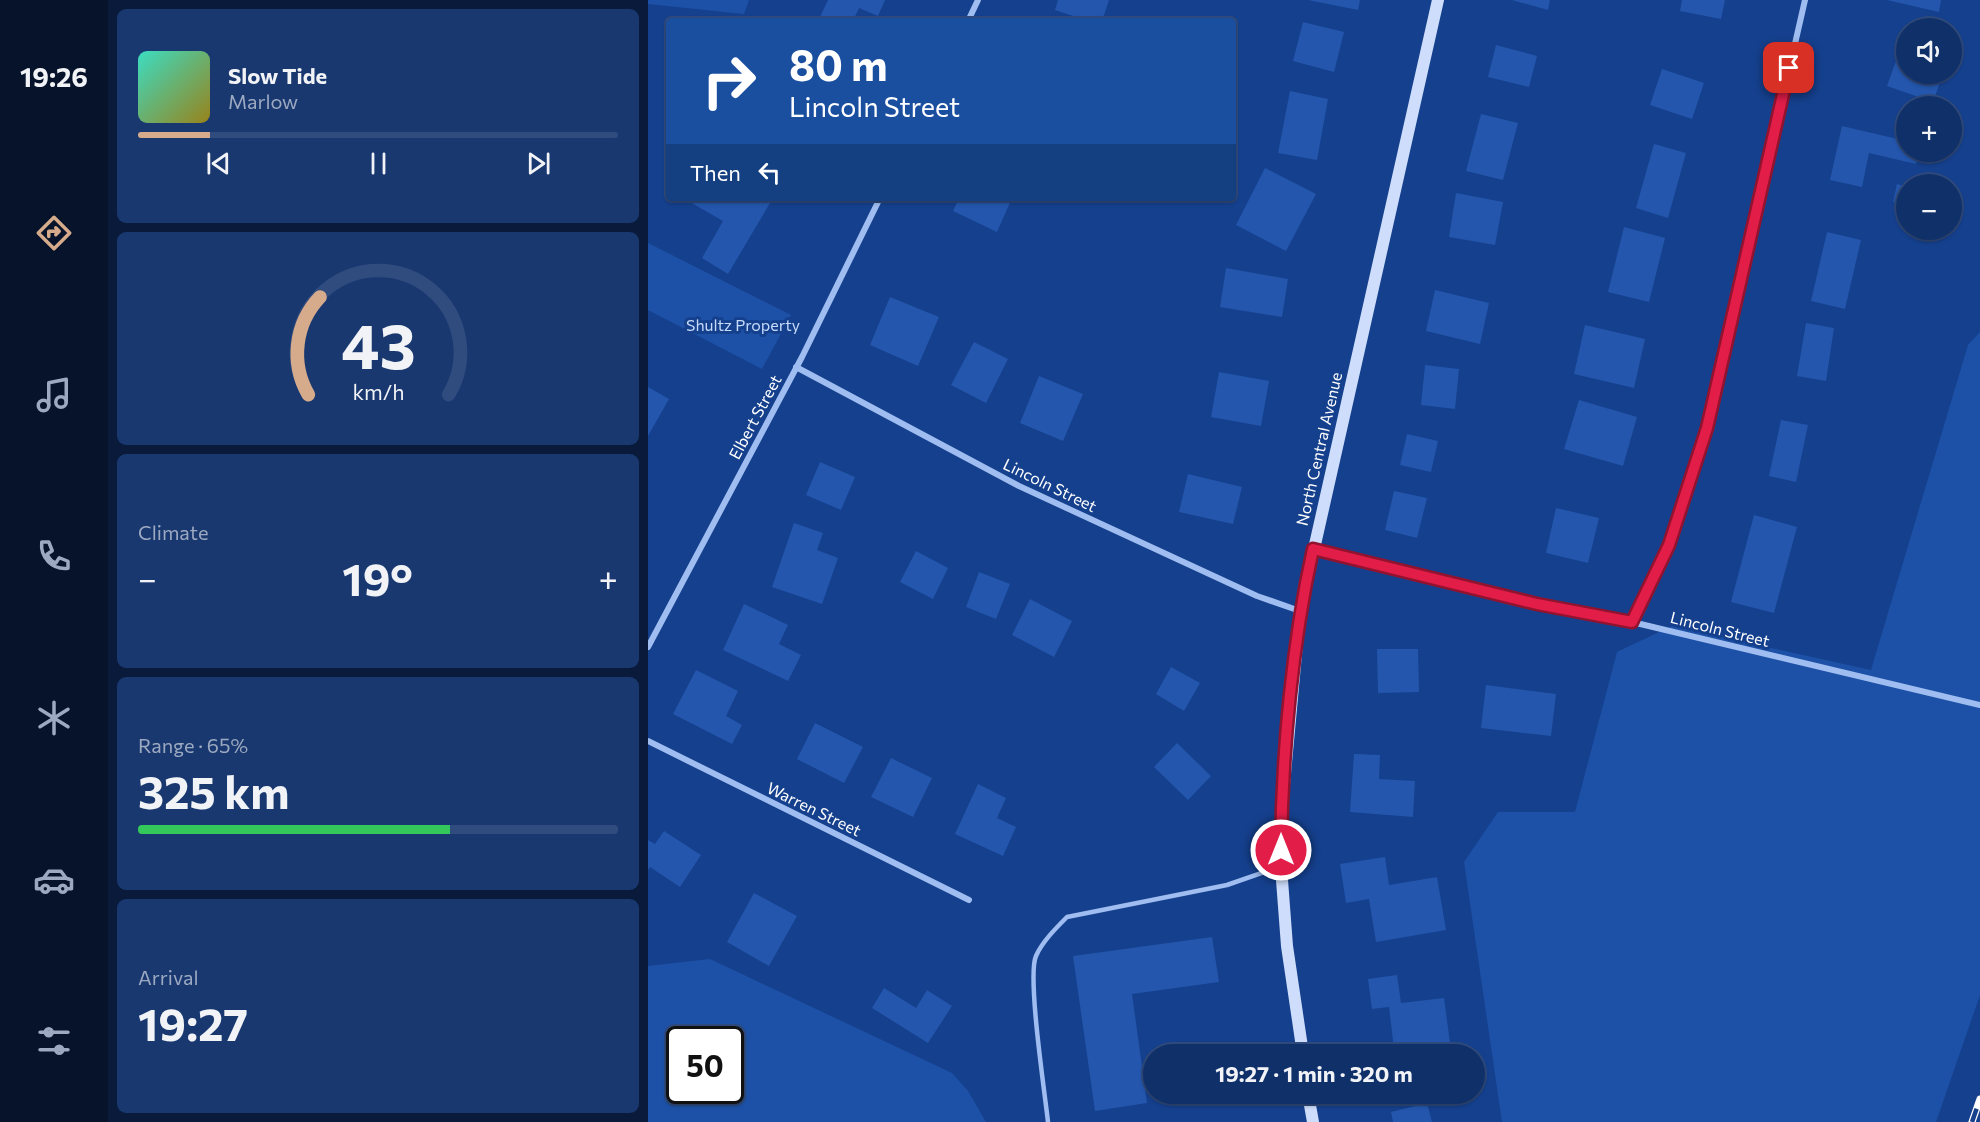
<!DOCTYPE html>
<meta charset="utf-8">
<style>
body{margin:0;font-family:Commissioner,sans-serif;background:#193870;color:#f1f3f6;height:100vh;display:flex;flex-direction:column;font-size:22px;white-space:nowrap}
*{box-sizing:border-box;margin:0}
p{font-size:20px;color:#9ca9c1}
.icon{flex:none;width:33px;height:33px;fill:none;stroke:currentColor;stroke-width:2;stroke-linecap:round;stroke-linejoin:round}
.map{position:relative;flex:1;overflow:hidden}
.side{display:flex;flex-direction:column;gap:9px;padding:9px;background:#091a3a;width:540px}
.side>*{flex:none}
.hud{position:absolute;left:18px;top:18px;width:570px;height:183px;border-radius:6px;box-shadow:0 2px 4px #0004,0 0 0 2px #304b7e;background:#1a4fa0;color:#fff;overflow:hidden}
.fabs{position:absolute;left:1248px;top:18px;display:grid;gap:12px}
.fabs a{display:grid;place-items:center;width:66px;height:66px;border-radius:50%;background:#10306a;box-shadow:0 2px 4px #0004,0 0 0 2px #304b7e;font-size:30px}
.speed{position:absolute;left:18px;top:1026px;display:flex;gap:12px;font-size:30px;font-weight:700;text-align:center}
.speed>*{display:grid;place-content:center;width:78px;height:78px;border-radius:50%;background:#10306a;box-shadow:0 2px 4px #0004,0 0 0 2px #304b7e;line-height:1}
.speed .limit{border:3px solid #111;border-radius:9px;background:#fff;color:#111}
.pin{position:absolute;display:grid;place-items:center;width:51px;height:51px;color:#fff;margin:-26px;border-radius:12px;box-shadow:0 3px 9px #0006}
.me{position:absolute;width:66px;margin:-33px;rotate:0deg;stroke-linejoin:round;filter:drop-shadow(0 0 4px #0008)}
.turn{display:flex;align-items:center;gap:21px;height:126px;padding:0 24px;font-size:27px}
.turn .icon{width:78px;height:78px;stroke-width:2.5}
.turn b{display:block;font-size:42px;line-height:51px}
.then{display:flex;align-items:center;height:57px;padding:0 24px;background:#0003;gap:12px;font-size:22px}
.big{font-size:45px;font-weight:700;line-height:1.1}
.side .card{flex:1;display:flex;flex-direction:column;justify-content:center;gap:9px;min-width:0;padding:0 21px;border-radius:9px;background:#193870}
.side .dial{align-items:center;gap:0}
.dial svg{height:156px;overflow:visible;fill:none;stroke:#304b7e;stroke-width:7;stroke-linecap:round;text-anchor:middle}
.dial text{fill:#f1f3f6;stroke:none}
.song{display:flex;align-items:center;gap:18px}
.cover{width:72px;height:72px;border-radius:9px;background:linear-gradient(135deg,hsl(170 70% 55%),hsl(50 70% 35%))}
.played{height:6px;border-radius:3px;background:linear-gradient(90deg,#d6ab8b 15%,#304b7e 15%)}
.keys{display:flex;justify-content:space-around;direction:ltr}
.heat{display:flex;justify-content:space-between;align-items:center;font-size:33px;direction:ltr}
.charge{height:9px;border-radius:4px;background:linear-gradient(90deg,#34c759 65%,#304b7e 0)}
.trip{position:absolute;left:495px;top:1044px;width:342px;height:60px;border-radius:30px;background:#10306a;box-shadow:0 2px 4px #0004,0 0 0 2px #304b7e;font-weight:700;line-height:60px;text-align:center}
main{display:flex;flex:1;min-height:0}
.tabs{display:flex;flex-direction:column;width:108px;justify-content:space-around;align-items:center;background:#06132a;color:#9ca9c1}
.tabs .icon{width:42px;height:42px}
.tabs .active{color:#d6ab8b}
.tabs b{font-size:27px;color:#f1f3f6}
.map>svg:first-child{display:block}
.green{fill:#1d51a7;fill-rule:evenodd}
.building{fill:#2356ac}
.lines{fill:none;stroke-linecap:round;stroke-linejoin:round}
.lane{stroke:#9fbdf0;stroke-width:4.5}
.street{stroke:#9fbdf0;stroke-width:6}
.secondary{stroke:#cdddfb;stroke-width:12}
.rail-casing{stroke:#fff;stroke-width:7}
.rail{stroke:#15408d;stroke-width:4.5;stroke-dasharray:14;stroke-linecap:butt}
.route-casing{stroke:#92132f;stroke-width:15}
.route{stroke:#e11d48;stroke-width:10}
.labels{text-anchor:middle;stroke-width:6;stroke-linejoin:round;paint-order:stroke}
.park-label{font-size:16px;fill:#c6dafb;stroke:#15408d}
.street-label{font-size:16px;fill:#fff;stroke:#15408d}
</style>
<main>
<nav class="tabs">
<b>19:26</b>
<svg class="icon active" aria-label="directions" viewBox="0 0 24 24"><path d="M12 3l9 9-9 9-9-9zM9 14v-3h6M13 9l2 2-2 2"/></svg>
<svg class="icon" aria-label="music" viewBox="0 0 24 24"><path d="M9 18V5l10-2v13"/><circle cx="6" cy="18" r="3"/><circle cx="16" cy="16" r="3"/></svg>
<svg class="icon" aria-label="phone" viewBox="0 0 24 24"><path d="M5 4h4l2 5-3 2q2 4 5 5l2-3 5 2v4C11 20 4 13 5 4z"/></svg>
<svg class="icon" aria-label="climate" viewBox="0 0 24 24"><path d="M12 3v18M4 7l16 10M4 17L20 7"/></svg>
<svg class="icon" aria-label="car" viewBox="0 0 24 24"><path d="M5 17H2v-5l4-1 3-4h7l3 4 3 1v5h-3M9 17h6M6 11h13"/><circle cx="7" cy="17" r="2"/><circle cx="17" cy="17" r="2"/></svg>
<svg class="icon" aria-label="filters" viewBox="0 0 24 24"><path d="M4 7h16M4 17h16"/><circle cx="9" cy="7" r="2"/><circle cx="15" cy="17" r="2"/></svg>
</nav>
<section class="side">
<div class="card">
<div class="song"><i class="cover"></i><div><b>Slow Tide</b><p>Marlow</p></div></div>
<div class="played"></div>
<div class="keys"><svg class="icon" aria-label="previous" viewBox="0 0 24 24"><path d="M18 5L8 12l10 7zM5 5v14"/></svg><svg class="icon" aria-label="pause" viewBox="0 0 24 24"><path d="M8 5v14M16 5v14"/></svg><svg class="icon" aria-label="next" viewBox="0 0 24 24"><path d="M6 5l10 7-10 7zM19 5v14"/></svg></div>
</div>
<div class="card dial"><svg viewBox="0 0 100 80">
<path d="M14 69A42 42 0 1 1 86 69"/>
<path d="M14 69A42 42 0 0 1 20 19" stroke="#d6ab8b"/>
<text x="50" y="56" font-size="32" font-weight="700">43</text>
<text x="50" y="72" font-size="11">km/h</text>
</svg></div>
<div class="card"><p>Climate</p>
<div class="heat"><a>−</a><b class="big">19°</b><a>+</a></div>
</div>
<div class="card"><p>Range · 65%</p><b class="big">325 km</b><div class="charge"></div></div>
<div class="card"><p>Arrival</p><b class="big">19:27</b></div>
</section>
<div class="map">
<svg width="1332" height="1122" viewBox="0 0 1332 1122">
<rect width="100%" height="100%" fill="#15408d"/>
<!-- green -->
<path class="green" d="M 0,0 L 101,0 L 96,14 L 0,4 Z
M 0,243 L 143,315 L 114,369 L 0,310 Z
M 1332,332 L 1332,995 L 1288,1122 L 854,1122 L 816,862 L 850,812 L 927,812 L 969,652 L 1024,626 L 1223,670 L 1320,345 Z
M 62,959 L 304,1073 L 320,1091 L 338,1122 L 0,1122 L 0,966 ZM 32,1040 L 82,1040 L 82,1090 L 32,1090 Z"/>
<!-- building -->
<path class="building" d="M 180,0 L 237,0 L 230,16 L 211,8 L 205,21 L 170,21 Z
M 410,0 L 461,0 L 454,21 L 440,21 L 407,10 Z
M 660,0 L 712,0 L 710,10 Z
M 864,0 L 902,0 L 900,10 Z
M 1034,0 L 1077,0 L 1073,19 L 1032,11 Z
M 1239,0 L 1293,0 L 1291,12 Z
M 655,22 L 696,32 L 686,72 L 645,61 Z
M 848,45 L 889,56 L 881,87 L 840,77 Z
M 1249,58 L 1258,61 L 1258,74 L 1295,74 L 1285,102 L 1239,86 Z
M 1014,69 L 1056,83 L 1044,119 L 1002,105 Z
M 642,91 L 680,99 L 669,160 L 630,153 Z
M 833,114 L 870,123 L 855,180 L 818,171 Z
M 1194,126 L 1258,141 L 1258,152 L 1271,152 L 1268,164 L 1221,153 L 1214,187 L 1182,180 Z
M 1006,144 L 1038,153 L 1020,218 L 988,208 Z
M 617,168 L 668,194 L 638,251 L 588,225 Z
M 1249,184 L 1258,187 L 1258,205 L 1245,202 Z
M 808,193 L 855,202 L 847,245 L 801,237 Z
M 35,198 L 125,198 L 80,274 L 54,258 L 75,221 Z
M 311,198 L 364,198 L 349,232 L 305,211 Z
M 976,227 L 1017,238 L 1001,302 L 960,292 Z
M 1179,232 L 1213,240 L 1197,309 L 1163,301 Z
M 578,268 L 640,279 L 634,317 L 572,307 Z
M 787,290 L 841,303 L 832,344 L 778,331 Z
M 242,297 L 291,317 L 270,366 L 222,345 Z
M 1158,323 L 1186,328 L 1178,381 L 1149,376 Z
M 937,325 L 997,339 L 986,388 L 926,374 Z
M 326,342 L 360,359 L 338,403 L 303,385 Z
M 777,365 L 811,369 L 807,409 L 773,405 Z
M 571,372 L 621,381 L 613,426 L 563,417 Z
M 391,376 L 435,394 L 415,441 L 372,423 Z
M 0,387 L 21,399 L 0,436 Z
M 931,400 L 989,417 L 975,466 L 916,449 Z
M 1133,420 L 1160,425 L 1148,482 L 1121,476 Z
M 759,434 L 790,441 L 783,472 L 752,465 Z
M 172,462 L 207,477 L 193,510 L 158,495 Z
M 540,474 L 594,487 L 585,524 L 531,512 Z
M 746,491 L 779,498 L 769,538 L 737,530 Z
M 908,508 L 951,518 L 940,563 L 898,553 Z
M 1106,515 L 1149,527 L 1126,613 L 1083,602 Z
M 146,523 L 175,533 L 169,550 L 190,558 L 174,604 L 124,587 Z
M 268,551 L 300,568 L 285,599 L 252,582 Z
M 331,572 L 362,584 L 348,619 L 318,607 Z
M 382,599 L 424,621 L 406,657 L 364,635 Z
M 96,604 L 140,625 L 131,644 L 153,655 L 140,681 L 75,650 Z
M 729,649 L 770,649 L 771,692 L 730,693 Z
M 523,667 L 552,683 L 536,711 L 508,694 Z
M 48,670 L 90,691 L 78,716 L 94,725 L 84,744 L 25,714 Z
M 838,685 L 908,694 L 903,736 L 833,728 Z
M 167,723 L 215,747 L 196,783 L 149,759 Z
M 529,743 L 563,776 L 540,800 L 506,767 Z
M 706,754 L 732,755 L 731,779 L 767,781 L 765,817 L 702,812 Z
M 243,758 L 284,778 L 265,817 L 223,797 Z
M 330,784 L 358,798 L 349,818 L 368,827 L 355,856 L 307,834 Z
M 16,831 L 53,855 L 32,887 L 2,867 L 0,870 L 0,840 L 7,844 Z
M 737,857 L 741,885 L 789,877 L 798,930 L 728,942 L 721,899 L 698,903 L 692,864 Z
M 106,893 L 149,916 L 121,966 L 79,942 Z
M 564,937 L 571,982 L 484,994 L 499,1103 L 447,1111 L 425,956 Z
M 749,975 L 753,1003 L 796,998 L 802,1043 L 746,1049 L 741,1007 L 724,1009 L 720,979 Z
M 236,988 L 268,1008 L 279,990 L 304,1006 L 280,1043 L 224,1008 Z
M 779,1103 L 784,1122 L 745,1122 L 743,1112 Z"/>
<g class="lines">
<!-- lane -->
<path class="lane" d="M 400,1122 C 397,1094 379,976 388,956 C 394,942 408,928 419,917 L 579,885 L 631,867"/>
<!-- street -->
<path class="street" d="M 320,21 L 330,0
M 148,367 L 371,486 L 609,596 L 652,611
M 665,549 L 889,604 L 984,622 L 1332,705
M 984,622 L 1021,545 L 1059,428 L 1157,0
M 0,647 L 154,357 L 232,198
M 0,741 L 321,900"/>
<!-- secondary -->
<path class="secondary" d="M 655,1054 L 639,946 L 633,867 L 633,817 L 652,611 L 790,0
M 660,1094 L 665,1122"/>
<defs>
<path id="rail" d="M 1324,1122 L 1332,1099"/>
</defs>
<!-- rail casing -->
<use href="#rail" class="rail-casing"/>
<!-- rail -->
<use href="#rail" class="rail"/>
</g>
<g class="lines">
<defs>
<path id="route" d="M 633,850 C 634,753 644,644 665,549 L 889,604 L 984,622 L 1021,545 L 1059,428 L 1141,68"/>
</defs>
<!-- route casing -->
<use href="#route" class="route-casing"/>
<!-- route -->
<use href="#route" class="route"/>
</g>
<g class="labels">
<!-- park labels -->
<g class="park-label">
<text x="95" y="331">Shultz Property</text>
</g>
<!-- street labels -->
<g class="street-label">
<text transform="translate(107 417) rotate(-62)" y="6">Elbert Street</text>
<text transform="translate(671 449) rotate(-77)" y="6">North Central Avenue</text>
<text transform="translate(402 485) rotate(26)" y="6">Lincoln Street</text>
<text transform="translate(1072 629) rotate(14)" y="6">Lincoln Street</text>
<text transform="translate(166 809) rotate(26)" y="6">Warren Street</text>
</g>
</g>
</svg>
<div class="fabs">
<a><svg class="icon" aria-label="sound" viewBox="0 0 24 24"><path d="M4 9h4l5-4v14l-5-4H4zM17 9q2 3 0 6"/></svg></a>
<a>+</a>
<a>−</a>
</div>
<div class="speed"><div class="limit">50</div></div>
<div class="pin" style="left:1141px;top:68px;background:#d93025"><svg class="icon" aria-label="arrive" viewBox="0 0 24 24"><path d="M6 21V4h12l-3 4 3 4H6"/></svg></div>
<svg class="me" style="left:633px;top:850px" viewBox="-20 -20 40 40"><circle r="17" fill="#e11d48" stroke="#fff" stroke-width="3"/><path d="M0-11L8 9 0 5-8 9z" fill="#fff"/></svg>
<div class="trip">19:27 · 1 min · 320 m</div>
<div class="hud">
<div class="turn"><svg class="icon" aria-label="right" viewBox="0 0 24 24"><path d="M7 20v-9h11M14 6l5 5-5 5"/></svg><div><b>80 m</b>Lincoln Street</div></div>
<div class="then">Then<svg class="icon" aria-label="left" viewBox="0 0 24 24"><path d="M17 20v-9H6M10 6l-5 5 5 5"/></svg></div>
</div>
</div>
</main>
